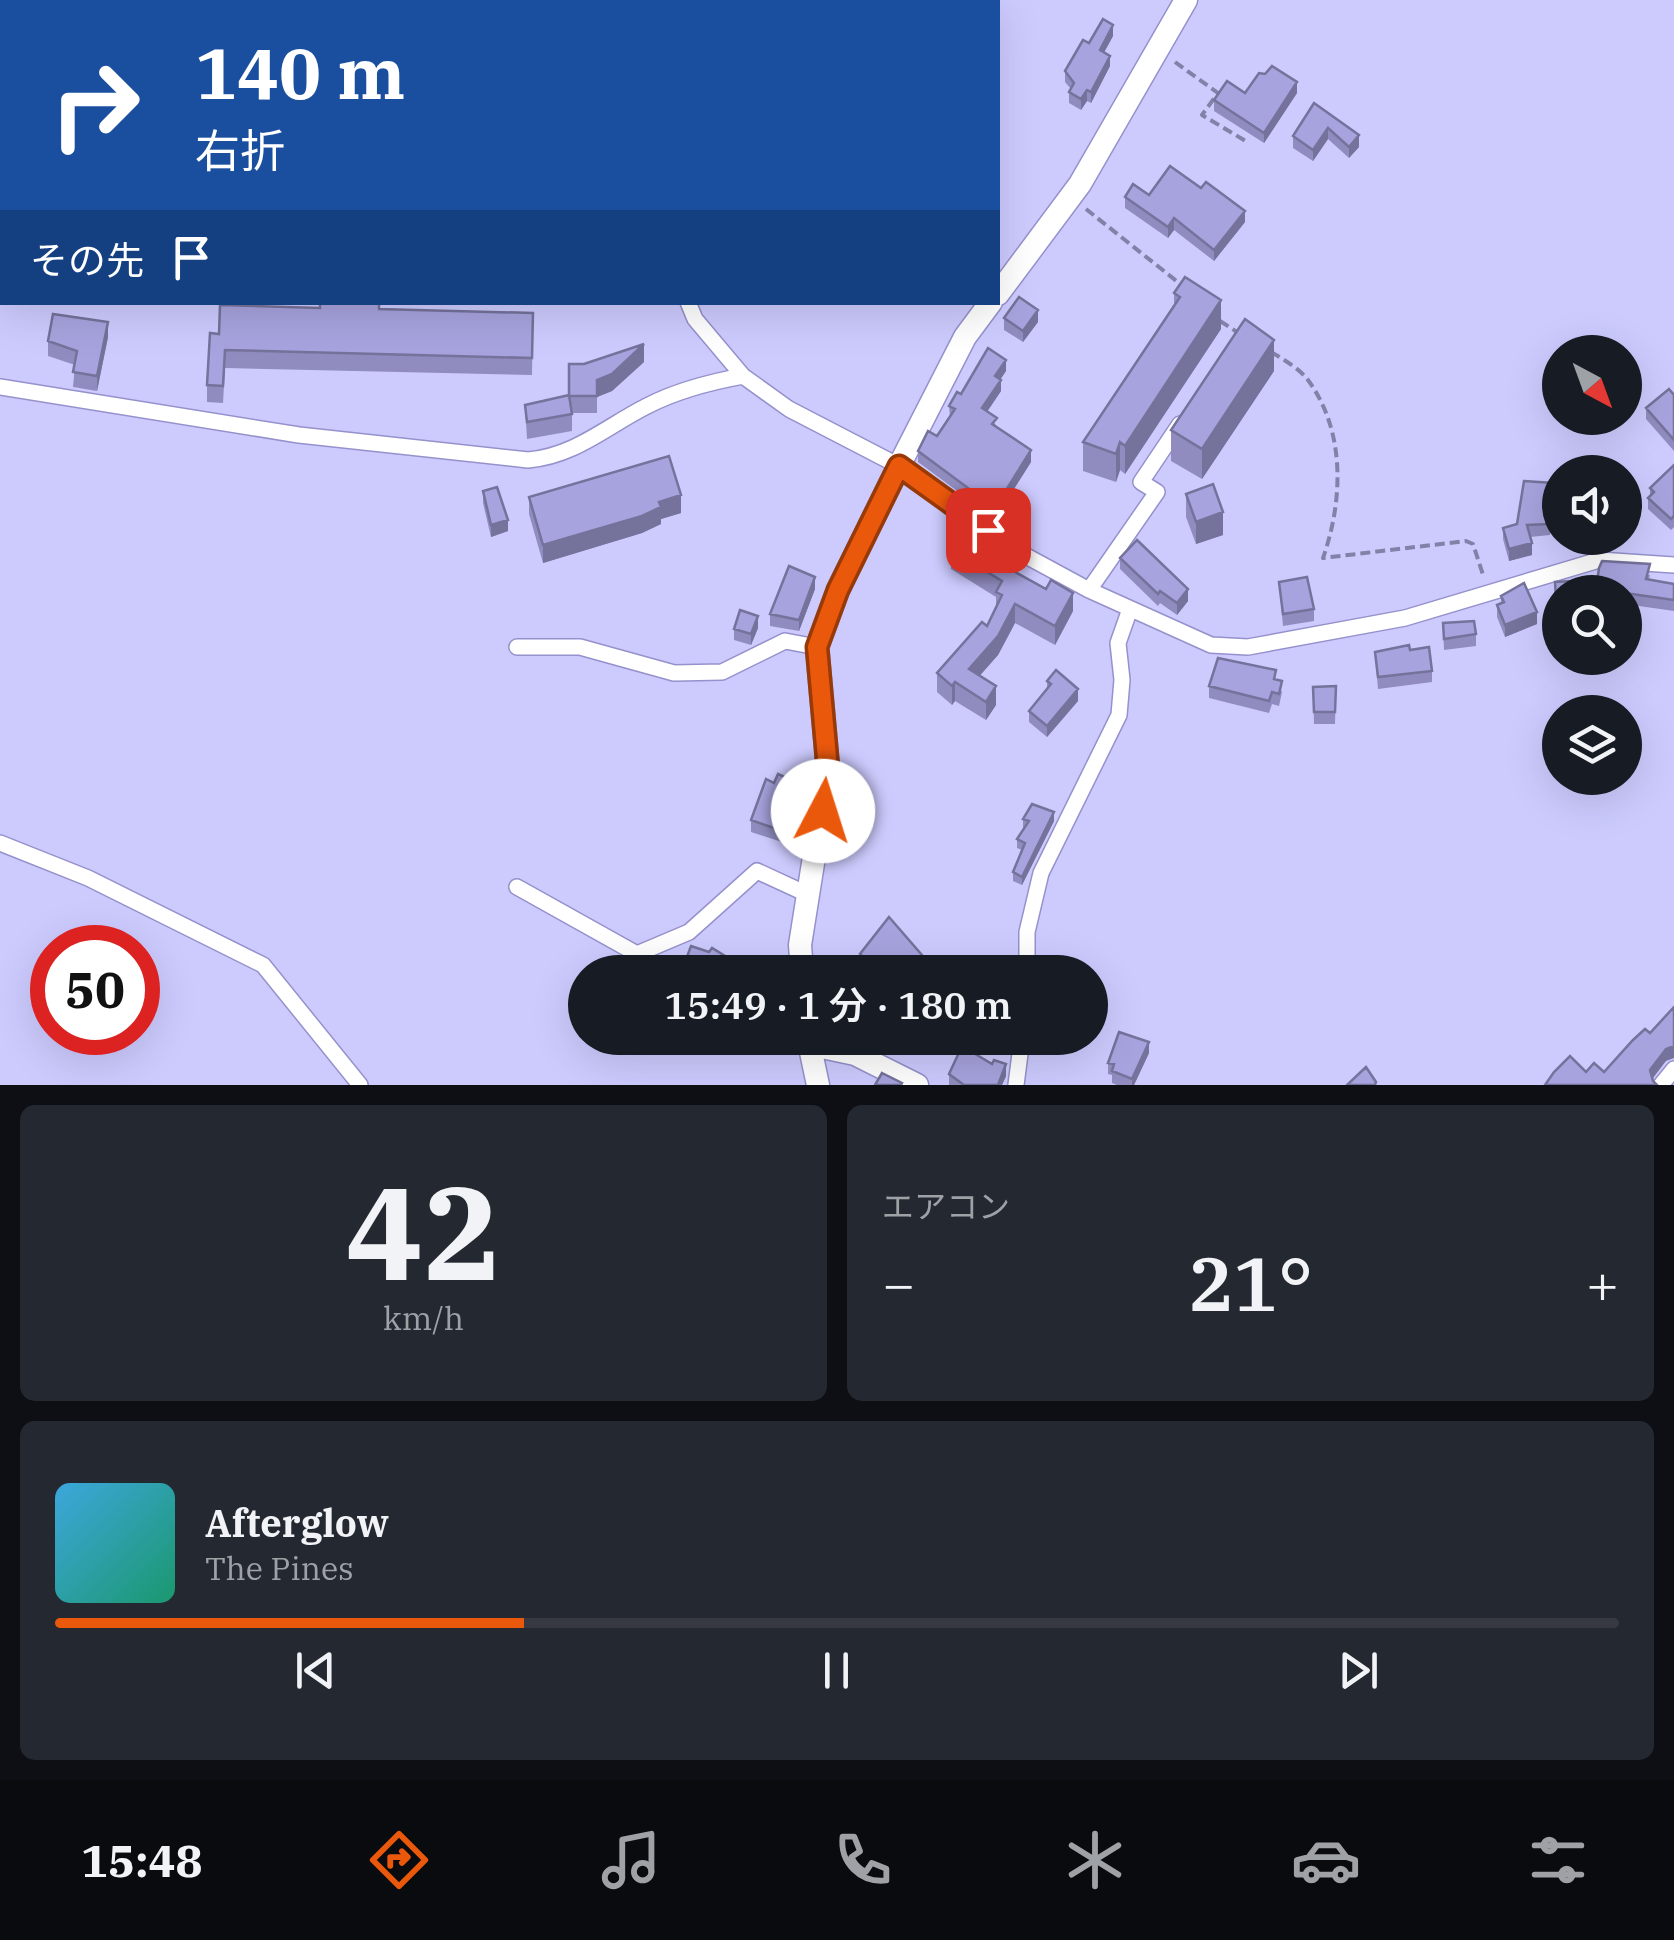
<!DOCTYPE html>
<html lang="ja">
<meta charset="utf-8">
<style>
body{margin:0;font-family:"IBM Plex Serif","Noto Sans JP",serif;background:#242831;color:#f1f3f6;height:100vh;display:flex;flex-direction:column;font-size:38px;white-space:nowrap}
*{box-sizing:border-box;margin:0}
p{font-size:32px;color:#9ea1a6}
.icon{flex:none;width:55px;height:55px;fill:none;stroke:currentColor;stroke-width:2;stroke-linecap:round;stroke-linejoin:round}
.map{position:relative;height:1085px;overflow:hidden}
.sheet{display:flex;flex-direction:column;gap:20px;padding:20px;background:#0d0f14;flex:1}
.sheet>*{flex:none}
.top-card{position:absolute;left:0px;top:0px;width:1000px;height:305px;box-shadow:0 10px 40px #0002;background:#1a4fa0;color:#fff;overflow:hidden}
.needle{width:65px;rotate:139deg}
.controls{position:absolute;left:1542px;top:335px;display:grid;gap:20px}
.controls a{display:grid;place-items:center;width:100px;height:100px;border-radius:50%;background:#171b24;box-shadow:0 10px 40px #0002;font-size:50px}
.speed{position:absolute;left:30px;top:925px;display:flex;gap:20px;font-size:50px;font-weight:700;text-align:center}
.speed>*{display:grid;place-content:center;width:130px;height:130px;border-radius:50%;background:#171b24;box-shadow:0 10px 40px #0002;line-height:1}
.speed .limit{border:15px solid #d22;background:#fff;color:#111}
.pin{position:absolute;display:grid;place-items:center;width:85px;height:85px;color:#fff;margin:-42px;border-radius:20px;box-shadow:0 5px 15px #0006}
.me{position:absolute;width:110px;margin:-55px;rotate:5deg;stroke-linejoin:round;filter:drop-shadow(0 0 8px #0008)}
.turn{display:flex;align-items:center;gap:35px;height:210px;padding:0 30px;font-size:45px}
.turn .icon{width:130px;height:130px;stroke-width:2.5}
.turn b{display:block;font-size:70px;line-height:85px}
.then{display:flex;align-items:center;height:95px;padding:0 30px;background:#0003;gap:20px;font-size:38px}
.big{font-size:75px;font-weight:600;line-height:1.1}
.sheet .card{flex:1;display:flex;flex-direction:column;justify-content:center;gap:15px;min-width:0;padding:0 35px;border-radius:15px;background:#242831}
.sheet .dial{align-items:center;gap:0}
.dial b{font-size:130px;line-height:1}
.song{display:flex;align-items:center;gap:30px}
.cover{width:120px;height:120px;border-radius:15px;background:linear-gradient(135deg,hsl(200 70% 55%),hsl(160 70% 35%))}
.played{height:10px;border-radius:5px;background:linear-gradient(90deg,#ea580c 30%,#363941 30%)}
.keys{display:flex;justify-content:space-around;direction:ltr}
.heat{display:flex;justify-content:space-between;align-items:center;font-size:55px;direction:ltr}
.sheet .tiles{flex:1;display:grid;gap:20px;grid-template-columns:1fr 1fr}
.card:last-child{grid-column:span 2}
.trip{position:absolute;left:568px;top:955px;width:540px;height:100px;border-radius:50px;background:#171b24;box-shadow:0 10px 40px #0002;font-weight:600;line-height:100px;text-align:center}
.dock{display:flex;height:160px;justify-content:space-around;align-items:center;background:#090b0e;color:#9ea1a6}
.dock .icon{width:70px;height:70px}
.dock .active{color:#ea580c}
.dock b{font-size:45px;color:#f1f3f6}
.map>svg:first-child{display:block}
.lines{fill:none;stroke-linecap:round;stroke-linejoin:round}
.minor-casing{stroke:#9591cc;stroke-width:18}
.secondary-casing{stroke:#9591cc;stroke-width:25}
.path{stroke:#8381a8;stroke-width:4;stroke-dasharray:10 5;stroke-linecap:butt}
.minor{stroke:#fff;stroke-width:15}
.secondary{stroke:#fff;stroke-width:22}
.wall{fill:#908cbf}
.shaded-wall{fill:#75729b}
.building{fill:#a7a3de;stroke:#75729b;stroke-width:2.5}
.route-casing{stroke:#983908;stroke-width:25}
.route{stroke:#ea580c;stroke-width:18}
</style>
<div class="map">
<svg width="1674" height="1085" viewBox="0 0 1674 1085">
<rect width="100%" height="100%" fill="#cdcbfe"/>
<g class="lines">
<defs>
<path id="minor" d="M 515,0 L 515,2
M 688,302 L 695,319 L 743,376 L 789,409 L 899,466 L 1017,551 L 1089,590 L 1211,645 L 1248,647 L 1405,618 L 1599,560 L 1674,565
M 0,387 L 299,435 L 528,460 C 575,456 607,426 647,406 C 678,390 710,382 743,376
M 1089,590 L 1157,492 L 1141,482 L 1180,424
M 517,647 L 580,647 L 674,673 L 722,672 L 785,641 L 817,647
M 0,843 L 88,878 L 263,965 L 360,1085
M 517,887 L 637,954 L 689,932 L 757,871 L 809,895
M 1027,972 L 1027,932 L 1041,873 L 1119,715 L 1122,680 L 1118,643 L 1130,609
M 1016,1085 L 1022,1038
M 1661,1085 L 1674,1069"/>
<path id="secondary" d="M 998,294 L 1080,184 L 1186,0
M 802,972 L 800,945 L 828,769 L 817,647 L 838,590 L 899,466 L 965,337 L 991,302
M 808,1038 L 818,1085
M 808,1044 L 855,1054 L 917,1085"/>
</defs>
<!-- minor casing -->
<use href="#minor" class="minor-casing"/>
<!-- secondary casing -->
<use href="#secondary" class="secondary-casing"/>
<!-- path -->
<path class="path" d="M 205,2 L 206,0
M 752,2 L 758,0
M 875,2 L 878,0
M 1175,62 L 1218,93 L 1202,115 L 1249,143
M 1086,209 L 1184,287
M 1220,321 L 1237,332
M 1271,352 C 1283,359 1300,369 1308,380 C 1346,432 1343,501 1323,558 L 1466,541 L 1473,544 L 1484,578"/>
<!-- minor -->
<use href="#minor" class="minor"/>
<!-- secondary -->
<use href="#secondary" class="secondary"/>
</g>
<!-- wall -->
<path class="wall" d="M 1113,36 L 1104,52 L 1110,66 L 1091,103 L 1087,101 L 1081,110 L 1069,103 L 1069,92 L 1071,89 L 1065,82 L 1065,71 L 1089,43 Z
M 1245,93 L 1297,93 L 1264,143 L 1214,111 L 1214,100 Z
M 1314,103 L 1359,147 L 1349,158 L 1328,139 L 1313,161 L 1293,148 L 1293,136 Z
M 1149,195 L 1245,222 L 1214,261 L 1174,230 L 1168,238 L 1125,208 L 1125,197 Z
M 1174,293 L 1221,329 L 1125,474 L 1120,470 L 1116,482 L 1083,471 L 1083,442 L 1174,305 Z
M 379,309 L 533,313 L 532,375 L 225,368 L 223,403 L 207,402 L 207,385 L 219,334 Z
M 1004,318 L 1038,322 L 1023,342 L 1004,330 Z
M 108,337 L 97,391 L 73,387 L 75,365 L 48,356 L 48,341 Z
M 644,362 L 612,391 L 597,397 L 597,413 L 572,413 L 572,431 L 527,439 L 525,405 L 569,395 Z
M 1006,371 L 1000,380 L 1001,391 L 987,412 L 997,427 L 1031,462 L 995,519 L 918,462 L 918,451 L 937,436 L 950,417 L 949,406 L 961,394 Z
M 1274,371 L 1202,479 L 1171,461 L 1171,430 Z
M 1674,395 L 1674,451 L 1646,419 L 1646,408 Z
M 1674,465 L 1674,527 L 1671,530 L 1648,509 L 1648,498 L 1650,496 L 1650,488 Z
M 483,491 L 508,531 L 491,537 L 483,503 Z
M 1186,494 L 1223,535 L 1196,544 L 1186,517 Z
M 1553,494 L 1550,535 L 1530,537 L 1532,555 L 1509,561 L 1503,539 L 1503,528 L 1517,524 Z
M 529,497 L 681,513 L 661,519 L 661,524 L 642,533 L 543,563 L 529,514 Z
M 951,550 L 1009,561 L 1006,567 L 1073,611 L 1055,645 L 1015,623 L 998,655 L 979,676 L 996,705 L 986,720 L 955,701 L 952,705 L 937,692 L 937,673 L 987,626 L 996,606 L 996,597 L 951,569 Z
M 1120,558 L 1188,601 L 1177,615 L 1160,603 L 1158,606 L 1120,569 Z
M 1599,568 L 1650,575 L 1649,579 L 1674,584 L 1674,611 L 1625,604 L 1625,592 L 1596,592 Z
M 1279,582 L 1314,609 L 1314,621 L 1283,626 Z
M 1555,582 L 1560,592 L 1560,610 L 1556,611 Z
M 815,589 L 799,631 L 770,626 L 770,614 Z
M 1501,596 L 1537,624 L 1505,637 L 1497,617 L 1497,605 L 1501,604 Z
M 1443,623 L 1476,634 L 1476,646 L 1444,650 Z
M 758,628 L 751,645 L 734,640 L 734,629 Z
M 1410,650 L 1432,671 L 1432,682 L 1378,689 L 1375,652 Z
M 1276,679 L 1282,692 L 1279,706 L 1272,704 L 1269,713 L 1209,698 L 1209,686 Z
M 1047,681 L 1078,701 L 1047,737 L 1029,722 L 1029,711 L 1047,689 Z
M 1336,686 L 1335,724 L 1314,724 L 1313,687 Z
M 799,796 L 804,810 L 788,844 L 751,832 L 751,820 Z
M 1023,819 L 1054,821 L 1022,885 L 1013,881 L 1013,872 L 1022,850 L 1017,848 L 1017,839 L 1024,828 L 1023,828 Z
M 860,954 L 928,971 L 930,972 L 868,972 L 860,965 Z
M 685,962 L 748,972 L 685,972 Z
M 943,1038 L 979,1038 L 967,1050 L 1006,1076 L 1002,1085 L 949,1085 L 949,1074 L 959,1053 Z
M 1149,1053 L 1134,1085 L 1117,1085 L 1112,1083 L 1112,1075 L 1108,1074 L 1108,1063 Z"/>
<!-- shaded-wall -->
<path class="shaded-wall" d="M 1113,25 L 1113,36 L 1100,60 L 1100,50 Z
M 1110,56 L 1110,66 L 1091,103 L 1091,92 Z
M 1297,82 L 1297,93 L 1264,143 L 1264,133 Z
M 1087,90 L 1087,101 L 1081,110 L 1081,99 Z
M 1328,128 L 1328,139 L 1313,161 L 1313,150 Z
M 1359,135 L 1359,147 L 1349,158 L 1349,147 Z
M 1245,211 L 1245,222 L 1214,261 L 1214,250 Z
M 1174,218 L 1174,230 L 1168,238 L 1168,227 Z
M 1221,300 L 1221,329 L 1125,474 L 1125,446 Z
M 1038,310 L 1038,322 L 1023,342 L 1023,331 Z
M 108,322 L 108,337 L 97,391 L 97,376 Z
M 1274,340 L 1274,371 L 1202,479 L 1202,449 Z
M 644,344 L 644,362 L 612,391 L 597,397 L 597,380 Z
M 1006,360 L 1006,371 L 995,387 L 995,376 Z
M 1001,380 L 1001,391 L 982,419 L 982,408 Z
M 1581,418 L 1591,418 L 1581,425 Z
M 1120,442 L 1120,470 L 1116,482 L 1116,454 Z
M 1031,450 L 1031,462 L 995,519 L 995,508 Z
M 681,495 L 681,513 L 661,519 L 661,524 L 642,533 L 543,563 L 543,545 L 659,502 Z
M 1223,512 L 1223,535 L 1196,544 L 1196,522 Z
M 508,520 L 508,531 L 491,537 L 491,525 Z
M 1009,542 L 1009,561 L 997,581 L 997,562 Z
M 1532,543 L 1532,555 L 1509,561 L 1509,549 Z
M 815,577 L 815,589 L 799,631 L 799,620 Z
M 1188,589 L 1188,601 L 1177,615 L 1177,603 Z
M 1073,593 L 1073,611 L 1055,645 L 1055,626 Z
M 1015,604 L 1015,623 L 998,655 L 969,688 L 969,669 Z
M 1537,612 L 1537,624 L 1505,637 L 1505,625 Z
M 758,616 L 758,628 L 751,645 L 751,634 Z
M 955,682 L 955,701 L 952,705 L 952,686 Z
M 996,686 L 996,705 L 986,720 L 986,702 Z
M 1078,689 L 1078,701 L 1047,737 L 1047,726 Z
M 804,799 L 804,810 L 788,844 L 788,833 Z
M 1054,812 L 1054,821 L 1022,885 L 1022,877 Z
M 969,1038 L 979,1038 L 962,1055 L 962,1045 Z
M 1149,1042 L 1149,1053 L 1134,1085 L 1132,1085 L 1132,1079 Z
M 1674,1046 L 1674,1058 L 1666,1061 L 1650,1082 L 1650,1070 L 1666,1049 Z
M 1006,1064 L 1006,1076 L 1002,1085 L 998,1085 Z"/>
<!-- building -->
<path class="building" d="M 1103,19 L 1113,25 L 1100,50 L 1110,56 L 1091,92 L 1087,90 L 1081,99 L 1069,92 L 1074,83 L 1065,71 L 1083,40 L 1089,43 Z
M 1272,66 L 1297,82 L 1264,133 L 1214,100 L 1227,81 L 1245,93 L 1259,73 L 1265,74 Z
M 1314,103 L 1359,135 L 1349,147 L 1328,128 L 1313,150 L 1293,136 Z
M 1170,166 L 1201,188 L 1206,182 L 1245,211 L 1214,250 L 1174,218 L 1168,227 L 1125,197 L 1133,184 L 1149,195 Z
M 1185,277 L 1221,300 L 1125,446 L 1120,442 L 1116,454 L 1083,442 L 1180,297 L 1174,293 Z
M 1019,297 L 1038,310 L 1023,331 L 1004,318 Z
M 320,302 L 379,302 L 379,309 L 533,313 L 532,358 L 225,350 L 223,386 L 207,385 L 210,333 L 219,334 L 220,305 L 320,308 Z
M 53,314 L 108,322 L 97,376 L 73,372 L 77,351 L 48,341 Z
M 1245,319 L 1274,340 L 1202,449 L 1171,430 Z
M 644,344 L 612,374 L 597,380 L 597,396 L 569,396 L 569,364 L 584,364 Z
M 988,348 L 1006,360 L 995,376 L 1001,380 L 982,408 L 997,418 L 992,424 L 1031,450 L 995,508 L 918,451 L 928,431 L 937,436 L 955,409 L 949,406 L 957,392 L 961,394 Z
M 1669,389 L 1674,395 L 1674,440 L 1646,408 Z
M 569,395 L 572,414 L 527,422 L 525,405 Z
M 669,456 L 681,495 L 659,502 L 661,507 L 642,516 L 543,545 L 529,497 Z
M 1674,465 L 1674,516 L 1671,519 L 1648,498 L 1654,492 L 1650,488 Z
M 1524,481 L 1553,483 L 1550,524 L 1527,525 L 1532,543 L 1509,549 L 1503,528 L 1517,524 Z
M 1213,484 L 1223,512 L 1196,522 L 1186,494 Z
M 497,487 L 508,520 L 491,525 L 483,491 Z
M 981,520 L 1009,542 L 997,562 L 1046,589 L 1051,580 L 1073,593 L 1055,626 L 1015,604 L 998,636 L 969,669 L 996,686 L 986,702 L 955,682 L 952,686 L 937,673 L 982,622 L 987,626 L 1002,595 L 996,592 L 1002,581 L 951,550 Z
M 1137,540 L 1188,589 L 1177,603 L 1160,591 L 1158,594 L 1120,558 Z
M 1602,561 L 1650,564 L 1646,579 L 1674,584 L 1674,600 L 1596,589 L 1599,568 Z
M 789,566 L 815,577 L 799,620 L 770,614 Z
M 1307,577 L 1314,609 L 1283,614 L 1279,582 Z
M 1571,581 L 1572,592 L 1560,592 L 1560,599 L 1556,599 L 1555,582 Z
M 1524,583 L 1537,612 L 1505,625 L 1497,605 L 1504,602 L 1501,596 Z
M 740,610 L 758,616 L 751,634 L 734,629 Z
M 1474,621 L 1476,634 L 1444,639 L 1443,623 Z
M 1409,645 L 1410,650 L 1429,647 L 1432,671 L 1378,677 L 1375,652 Z
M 1218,658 L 1276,670 L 1274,679 L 1282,681 L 1279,694 L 1272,692 L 1269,701 L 1209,686 Z
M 1056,670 L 1078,689 L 1047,726 L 1029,711 L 1051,684 L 1047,681 Z
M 1336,686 L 1335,712 L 1314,712 L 1313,687 Z
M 778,774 L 800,784 L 795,794 L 804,799 L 788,833 L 751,820 L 766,779 L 774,783 Z
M 1032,804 L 1054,812 L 1022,877 L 1013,872 L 1025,843 L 1017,839 L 1029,821 L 1023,819 Z
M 889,917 L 928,962 L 922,966 L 930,972 L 896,972 L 889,967 L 884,972 L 879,972 L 860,954 Z
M 691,946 L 709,952 L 712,948 L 748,970 L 746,972 L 700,972 L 685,962 Z
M 1674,1007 L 1674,1046 L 1666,1049 L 1650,1070 L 1653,1081 L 1657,1085 L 1545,1085 L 1554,1072 L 1570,1056 L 1586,1072 L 1594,1063 L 1604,1072 L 1633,1040 L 1645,1029 L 1650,1033 Z
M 1119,1032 L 1149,1042 L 1132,1079 L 1112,1071 L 1114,1064 L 1108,1063 Z
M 954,1038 L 969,1038 L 962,1045 Z
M 962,1046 L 992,1064 L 994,1060 L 1006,1064 L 998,1085 L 964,1085 L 949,1074 Z
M 1366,1067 L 1376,1082 L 1375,1085 L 1347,1085 Z
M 882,1073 L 902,1083 L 901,1085 L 875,1085 Z"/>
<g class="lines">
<defs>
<path id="route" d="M 823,811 L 828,769 L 817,647 L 838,590 L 899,466 L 988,530"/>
</defs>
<!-- route casing -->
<use href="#route" class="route-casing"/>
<!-- route -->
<use href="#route" class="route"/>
</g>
</svg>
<div class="controls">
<a><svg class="needle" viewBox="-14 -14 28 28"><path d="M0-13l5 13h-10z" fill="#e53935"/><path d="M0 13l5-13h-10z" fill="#9ea1a6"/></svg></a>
<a><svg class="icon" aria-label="sound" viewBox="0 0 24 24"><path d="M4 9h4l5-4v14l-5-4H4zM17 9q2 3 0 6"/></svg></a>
<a><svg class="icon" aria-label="search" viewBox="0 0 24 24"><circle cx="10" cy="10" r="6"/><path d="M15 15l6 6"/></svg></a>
<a><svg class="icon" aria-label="layers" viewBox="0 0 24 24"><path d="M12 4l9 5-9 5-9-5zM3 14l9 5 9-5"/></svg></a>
</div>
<div class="speed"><div class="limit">50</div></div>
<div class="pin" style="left:988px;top:530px;background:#d93025"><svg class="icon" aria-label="arrive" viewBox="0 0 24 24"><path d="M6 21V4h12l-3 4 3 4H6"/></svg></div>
<svg class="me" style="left:823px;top:811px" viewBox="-20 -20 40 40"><circle r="19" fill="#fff"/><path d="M0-13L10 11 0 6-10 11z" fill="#ea580c"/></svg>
<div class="trip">15:49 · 1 分 · 180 m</div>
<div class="top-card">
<div class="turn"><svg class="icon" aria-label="right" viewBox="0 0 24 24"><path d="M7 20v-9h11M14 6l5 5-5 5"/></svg><div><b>140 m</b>右折</div></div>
<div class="then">その先<svg class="icon" aria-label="arrive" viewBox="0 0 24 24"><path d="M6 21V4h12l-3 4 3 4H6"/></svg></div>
</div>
</div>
<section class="sheet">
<div class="tiles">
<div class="card dial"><b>42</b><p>km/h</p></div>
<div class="card"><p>エアコン</p>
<div class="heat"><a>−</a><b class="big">21°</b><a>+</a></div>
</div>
<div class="card">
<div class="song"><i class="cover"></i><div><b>Afterglow</b><p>The Pines</p></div></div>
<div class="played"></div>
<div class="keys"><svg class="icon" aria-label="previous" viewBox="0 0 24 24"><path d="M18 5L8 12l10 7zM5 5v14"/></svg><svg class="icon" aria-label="pause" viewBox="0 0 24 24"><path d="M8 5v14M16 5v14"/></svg><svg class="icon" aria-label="next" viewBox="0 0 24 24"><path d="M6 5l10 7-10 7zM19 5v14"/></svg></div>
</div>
</div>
</section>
<nav class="dock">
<b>15:48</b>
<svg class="icon active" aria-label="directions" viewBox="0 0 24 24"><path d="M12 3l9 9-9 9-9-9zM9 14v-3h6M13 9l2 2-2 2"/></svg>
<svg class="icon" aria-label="music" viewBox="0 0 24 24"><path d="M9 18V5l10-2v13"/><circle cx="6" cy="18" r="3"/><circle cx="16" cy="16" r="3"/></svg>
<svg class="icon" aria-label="phone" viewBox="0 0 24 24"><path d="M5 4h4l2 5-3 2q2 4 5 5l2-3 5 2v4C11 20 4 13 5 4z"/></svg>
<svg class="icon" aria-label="climate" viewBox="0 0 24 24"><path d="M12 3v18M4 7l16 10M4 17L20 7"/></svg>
<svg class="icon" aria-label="car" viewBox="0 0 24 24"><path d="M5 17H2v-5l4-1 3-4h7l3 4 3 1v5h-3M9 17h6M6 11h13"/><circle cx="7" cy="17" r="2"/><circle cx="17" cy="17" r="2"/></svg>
<svg class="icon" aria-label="filters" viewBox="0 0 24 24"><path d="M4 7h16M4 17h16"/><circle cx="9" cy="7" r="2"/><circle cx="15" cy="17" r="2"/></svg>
</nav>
